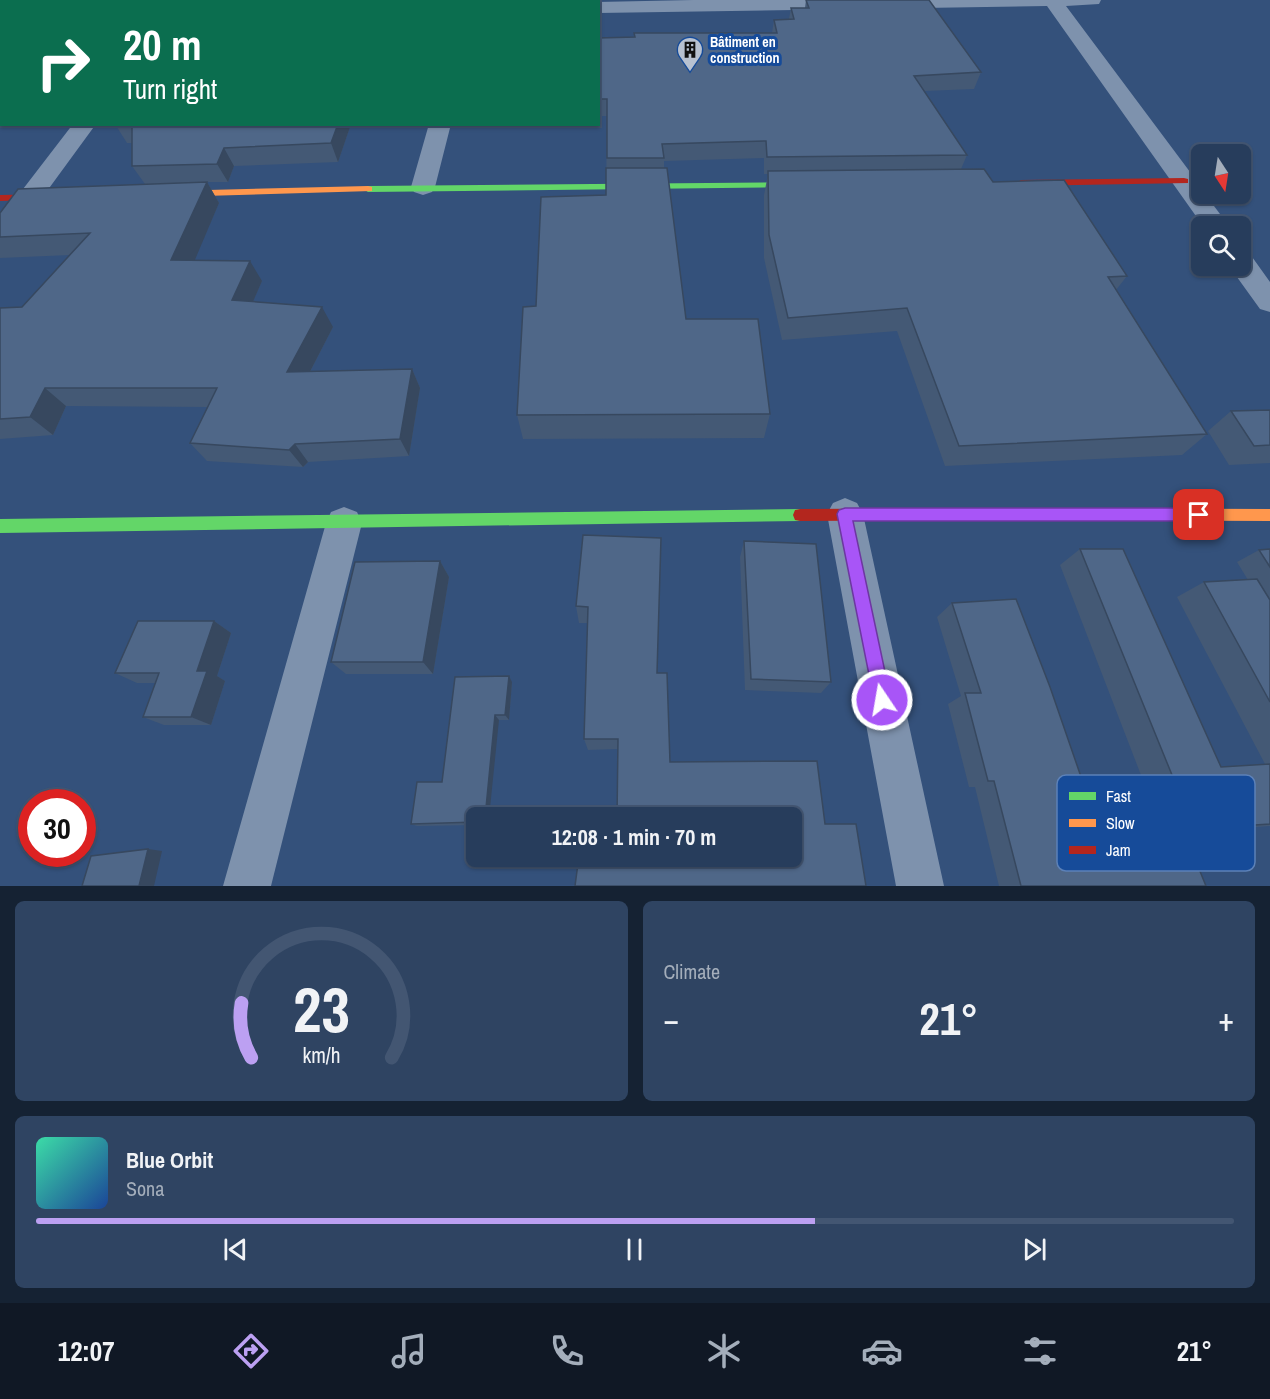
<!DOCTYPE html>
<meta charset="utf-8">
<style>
body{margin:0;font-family:"Archivo Narrow",sans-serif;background:#2f4462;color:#f1f3f6;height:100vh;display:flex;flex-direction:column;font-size:22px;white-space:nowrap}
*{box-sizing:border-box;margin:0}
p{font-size:20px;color:#a4aebb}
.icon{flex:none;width:33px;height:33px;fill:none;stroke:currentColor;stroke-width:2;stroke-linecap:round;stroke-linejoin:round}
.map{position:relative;height:886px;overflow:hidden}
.panel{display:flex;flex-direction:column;gap:15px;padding:15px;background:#152233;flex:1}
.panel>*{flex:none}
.top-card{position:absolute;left:0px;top:0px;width:600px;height:126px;box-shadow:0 2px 4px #0004,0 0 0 2px #435672;background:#0b6e4f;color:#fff;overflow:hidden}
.needle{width:39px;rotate:168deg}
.tools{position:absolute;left:1191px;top:144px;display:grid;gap:12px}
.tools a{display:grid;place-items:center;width:60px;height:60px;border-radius:9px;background:#273d5c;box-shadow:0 2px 4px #0004,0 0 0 2px #435672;font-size:30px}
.speed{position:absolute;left:18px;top:789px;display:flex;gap:12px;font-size:30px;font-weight:700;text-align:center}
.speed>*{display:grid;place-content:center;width:78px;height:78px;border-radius:50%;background:#273d5c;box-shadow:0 2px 4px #0004,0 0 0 2px #435672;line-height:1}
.speed .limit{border:9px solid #d22;background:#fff;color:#111}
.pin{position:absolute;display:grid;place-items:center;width:51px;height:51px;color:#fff;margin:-26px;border-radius:12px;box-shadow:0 3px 9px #0006}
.me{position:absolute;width:66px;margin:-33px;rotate:348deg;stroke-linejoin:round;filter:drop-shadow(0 0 4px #0008)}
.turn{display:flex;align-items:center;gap:21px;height:126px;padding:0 24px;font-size:27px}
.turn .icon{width:78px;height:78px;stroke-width:2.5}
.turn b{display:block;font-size:42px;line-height:51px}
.big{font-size:45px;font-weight:700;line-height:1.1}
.panel .card{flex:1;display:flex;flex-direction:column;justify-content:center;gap:9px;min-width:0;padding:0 21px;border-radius:9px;background:#2f4462}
.panel .dial{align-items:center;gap:0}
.dial svg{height:156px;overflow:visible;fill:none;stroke:#435672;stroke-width:7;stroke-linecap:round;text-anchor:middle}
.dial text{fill:#f1f3f6;stroke:none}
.song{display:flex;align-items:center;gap:18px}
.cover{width:72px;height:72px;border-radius:9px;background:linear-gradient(135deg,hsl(160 70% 55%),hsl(220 70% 35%))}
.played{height:6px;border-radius:3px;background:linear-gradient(90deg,#bca0f2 65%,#435672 65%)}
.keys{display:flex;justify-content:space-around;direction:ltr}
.heat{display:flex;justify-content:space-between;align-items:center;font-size:33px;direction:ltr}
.panel .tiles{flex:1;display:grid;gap:15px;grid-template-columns:1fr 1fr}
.card:last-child{grid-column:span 2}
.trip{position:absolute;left:466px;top:807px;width:336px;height:60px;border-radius:9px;background:#273d5c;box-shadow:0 2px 4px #0004,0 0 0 2px #435672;font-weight:700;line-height:60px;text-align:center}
.dock{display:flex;height:96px;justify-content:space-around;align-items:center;background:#101825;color:#a4aebb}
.dock .icon{width:42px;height:42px}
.dock .active{color:#bca0f2}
.dock b{font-size:27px;color:#f1f3f6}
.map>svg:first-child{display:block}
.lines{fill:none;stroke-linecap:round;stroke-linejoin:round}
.street{fill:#7e92ad;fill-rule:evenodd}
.fast{fill:#63d668;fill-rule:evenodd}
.slow{fill:#ff974d;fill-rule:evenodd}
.jam{fill:#b3261e;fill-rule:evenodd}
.wall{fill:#445975}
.shaded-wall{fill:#37485f}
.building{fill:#4f6788;stroke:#37485f;stroke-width:1.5}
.route{fill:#a855f7;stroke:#6d37a1;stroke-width:1.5}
.labels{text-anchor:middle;stroke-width:6;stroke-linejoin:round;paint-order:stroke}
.far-poi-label{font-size:14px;font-weight:bold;fill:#fff;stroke:#164b99;text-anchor:start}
.key{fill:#164b99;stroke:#5c81b8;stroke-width:1.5}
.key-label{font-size:16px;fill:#fff}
</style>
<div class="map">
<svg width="1270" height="886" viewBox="0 0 1270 886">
<rect width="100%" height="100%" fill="#34517b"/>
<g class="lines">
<!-- street -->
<path class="street" d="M 172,0 L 190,0 L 171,2 Z
M 464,0 L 482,0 L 482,2 L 464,2 Z
M 693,0 L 1101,0 L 1099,4 L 1066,6 L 1202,188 L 1202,194 L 1205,194 L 1229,226 L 1203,226 L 1047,6 L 598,13 L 597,2 Z
M 73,124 L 96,124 L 9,243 L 0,246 L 0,219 Z
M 429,124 L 451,124 L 435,187 L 432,192 L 423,195 L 414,192 L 411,187 Z
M 1240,252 L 1250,254 L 1270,282 L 1270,312 L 1260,309 L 1229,266 L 1240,266 Z
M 845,498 L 857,503 L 863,514 L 944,886 L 896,886 L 827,514 L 833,503 Z
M 344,507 L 357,512 L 362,523 L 271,886 L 223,886 L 326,523 L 331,512 Z"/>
<!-- fast -->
<path class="fast" d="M 810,182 L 815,185 L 814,187 L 368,192 L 363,189 L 368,186 Z
M 800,509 L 805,510 L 807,515 L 805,520 L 800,521 L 0,533 L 0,519 Z"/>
<!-- slow -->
<path class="slow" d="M 368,186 L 372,187 L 372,191 L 169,197 L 164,194 L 169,191 Z
M 984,508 L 1270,509 L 1270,521 L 984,520 L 979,519 L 977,514 L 979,509 Z"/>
<!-- jam -->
<path class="jam" d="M 1184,178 L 1188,179 L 1188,183 L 1021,186 L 1016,183 L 1021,180 Z
M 57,194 L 62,197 L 61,199 L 0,201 L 0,195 Z
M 984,508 L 989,509 L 991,514 L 989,519 L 984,520 L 800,521 L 795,520 L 793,515 L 795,510 L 800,509 Z"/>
</g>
<!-- wall -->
<path class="wall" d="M 806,0 L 981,72 L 974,89 L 924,91 L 967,155 L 961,169 L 993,182 L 1127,276 L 1116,290 L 1207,434 L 1182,455 L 945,466 L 897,331 L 782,340 L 764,258 L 764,195 L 768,174 L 764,174 L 764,158 L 664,161 L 664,168 L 686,319 L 770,414 L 764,438 L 523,439 L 517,415 L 536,306 L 606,195 L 607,116 L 598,116 L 598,38 L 634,37 L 634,33 L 772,33 L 774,20 L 789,19 L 791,8 L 805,8 Z
M 115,124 L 351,124 L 338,162 L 234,166 L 228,182 L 207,182 L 219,203 L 194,260 L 262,281 L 253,301 L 333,327 L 310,372 L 412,369 L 420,388 L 409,456 L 308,462 L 303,467 L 207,461 L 190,443 L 208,407 L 66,406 L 53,435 L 0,439 L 0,308 L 22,307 L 70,255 L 0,258 L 0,237 L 2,210 L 145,184 L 132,166 L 132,143 L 127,143 Z
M 1270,410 L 1270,463 L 1229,465 L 1208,431 L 1231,411 Z
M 583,535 L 657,673 L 670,762 L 825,824 L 792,856 L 618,749 L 588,750 L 584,739 L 588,623 L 579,623 L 576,606 Z
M 744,541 L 831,682 L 821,693 L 745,690 L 740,557 Z
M 1080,549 L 1221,767 L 1265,764 L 1177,597 L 1204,582 L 1248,580 L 1237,562 L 1259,550 L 1270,549 L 1270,826 L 1184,832 L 1206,886 L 999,886 L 975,787 L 969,787 L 948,704 L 961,696 L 937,617 L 952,603 L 1098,826 L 1161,827 L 1060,565 Z
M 440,561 L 449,577 L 433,674 L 346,674 L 331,662 Z
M 214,621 L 231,633 L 217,676 L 225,681 L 211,725 L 164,725 L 143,717 L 155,683 L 137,683 L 115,673 Z
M 512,682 L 509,720 L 499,720 L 477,818 L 477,825 L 417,826 L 411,824 L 442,782 Z"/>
<!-- shaded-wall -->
<path class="shaded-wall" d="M 0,0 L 2,2 L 2,40 L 0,42 Z
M 237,0 L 254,0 L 253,2 L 236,2 Z
M 338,124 L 351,124 L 338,162 L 331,143 Z
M 224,148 L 234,166 L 228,182 L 217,164 Z
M 207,182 L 219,203 L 186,281 L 171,260 Z
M 250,261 L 262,281 L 245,320 L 232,300 Z
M 322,307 L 333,327 L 300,391 L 287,372 Z
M 412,369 L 420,388 L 409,456 L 400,439 Z
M 45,388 L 66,406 L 53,435 L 30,417 Z
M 295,444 L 308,462 L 303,467 L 289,450 Z
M 440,561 L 449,577 L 433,674 L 423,662 Z
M 214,621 L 231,633 L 217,676 L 225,681 L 211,725 L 191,717 L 197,671 Z
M 509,676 L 512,682 L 509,720 L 505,715 Z
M 495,715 L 499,720 L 489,818 L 485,818 Z
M 148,849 L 162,851 L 154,886 L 139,886 Z"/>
<!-- building -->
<path class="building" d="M 184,0 L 237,0 L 236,2 L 183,2 Z
M 806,0 L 929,0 L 981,72 L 914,76 L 967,155 L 767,157 L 766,141 L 662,144 L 664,158 L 607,158 L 607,99 L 598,99 L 598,38 L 635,37 L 634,33 L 777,33 L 774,20 L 794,19 L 791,8 L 809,8 Z
M 132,124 L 338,124 L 331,143 L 224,148 L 217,164 L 132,166 Z
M 606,168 L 667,168 L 686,319 L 758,319 L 770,414 L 517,415 L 523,307 L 536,306 L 541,197 L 606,195 Z
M 984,169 L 993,182 L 1064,180 L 1127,276 L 1108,277 L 1207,434 L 959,446 L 907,308 L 788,318 L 769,235 L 768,171 Z
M 207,182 L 171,260 L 250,261 L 232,300 L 322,307 L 287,372 L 412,369 L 400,439 L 295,444 L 289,450 L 190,443 L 217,388 L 45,388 L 30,417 L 0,419 L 0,308 L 22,307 L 90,233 L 0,237 L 0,213 L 18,189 Z
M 1270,410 L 1270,445 L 1254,446 L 1231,411 Z
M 583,535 L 661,538 L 657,673 L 667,673 L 670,762 L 817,761 L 825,824 L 856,824 L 866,886 L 575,886 L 579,856 L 792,856 L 792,818 L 617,818 L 618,739 L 584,739 L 588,607 L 576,606 Z
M 744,541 L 816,544 L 831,682 L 751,679 Z
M 1080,549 L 1123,549 L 1221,767 L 1270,764 L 1270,824 L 1194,829 Z
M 1270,549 L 1270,567 L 1259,550 Z
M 440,561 L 423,662 L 331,662 L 355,562 Z
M 1257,579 L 1270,600 L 1270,702 L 1204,582 Z
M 1016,599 L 1050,687 L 1098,826 L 1182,827 L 1206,886 L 1021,886 L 994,781 L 988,781 L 965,693 L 981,693 L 952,603 Z
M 138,621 L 214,621 L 197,671 L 207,671 L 191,717 L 143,717 L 159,673 L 115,673 Z
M 509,676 L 505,715 L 495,715 L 485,818 L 477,818 L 477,822 L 411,824 L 417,782 L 442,782 L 455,677 Z
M 148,849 L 139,886 L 82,886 L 91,856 Z"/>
<!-- route -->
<path class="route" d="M 845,508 L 1199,508 L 1204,510 L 1206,515 L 1204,519 L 1199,521 L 853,521 L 891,700 L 888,706 L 882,709 L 876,706 L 874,700 L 837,514 L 839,510 Z"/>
<!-- icons -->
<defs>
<symbol id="building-pin" viewBox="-11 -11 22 30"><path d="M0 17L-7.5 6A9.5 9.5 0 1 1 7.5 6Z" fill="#b8c2d1" stroke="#164b99"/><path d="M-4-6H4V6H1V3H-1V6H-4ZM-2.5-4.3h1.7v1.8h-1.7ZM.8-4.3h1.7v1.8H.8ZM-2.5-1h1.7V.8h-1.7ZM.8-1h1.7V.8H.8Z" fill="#111"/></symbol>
</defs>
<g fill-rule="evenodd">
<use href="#building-pin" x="675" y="35" width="30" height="40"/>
</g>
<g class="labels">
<!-- far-poi labels -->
<g class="far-poi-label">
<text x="710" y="47">Bâtiment en<tspan x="710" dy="16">construction</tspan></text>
</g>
</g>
<!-- legend -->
<rect x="1057" y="775" width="198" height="96" rx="9" class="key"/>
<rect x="1069" y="792" width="27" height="8" fill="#63d668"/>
<rect x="1069" y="819" width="27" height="8" fill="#ff974d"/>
<rect x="1069" y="846" width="27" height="8" fill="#b3261e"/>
<g class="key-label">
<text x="1106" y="802">Fast</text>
<text x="1106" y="829">Slow</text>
<text x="1106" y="856">Jam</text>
</g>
</svg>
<div class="tools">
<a><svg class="needle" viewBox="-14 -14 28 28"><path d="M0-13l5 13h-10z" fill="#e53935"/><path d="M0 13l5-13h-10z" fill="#a4aebb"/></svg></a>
<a><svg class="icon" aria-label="search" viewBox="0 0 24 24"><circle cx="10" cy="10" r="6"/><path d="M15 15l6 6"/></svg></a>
</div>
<div class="speed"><div class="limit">30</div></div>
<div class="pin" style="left:1199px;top:515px;background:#d93025"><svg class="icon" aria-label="arrive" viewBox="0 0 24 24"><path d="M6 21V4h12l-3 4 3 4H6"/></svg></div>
<svg class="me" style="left:882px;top:700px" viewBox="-20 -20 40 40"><circle r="17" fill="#a855f7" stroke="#fff" stroke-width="3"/><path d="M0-11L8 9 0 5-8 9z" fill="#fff"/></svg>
<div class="trip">12:08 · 1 min · 70 m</div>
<div class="top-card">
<div class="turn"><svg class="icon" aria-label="right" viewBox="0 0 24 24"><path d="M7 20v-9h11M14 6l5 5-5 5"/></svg><div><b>20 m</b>Turn right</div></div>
</div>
</div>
<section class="panel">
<div class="tiles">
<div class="card dial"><svg viewBox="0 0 100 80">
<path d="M14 69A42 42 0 1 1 86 69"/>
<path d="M14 69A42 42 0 0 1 9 41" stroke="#bca0f2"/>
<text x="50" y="56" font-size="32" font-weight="700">23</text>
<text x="50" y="72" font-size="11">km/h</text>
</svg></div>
<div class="card"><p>Climate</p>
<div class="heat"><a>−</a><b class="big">21°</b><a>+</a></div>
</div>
<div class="card">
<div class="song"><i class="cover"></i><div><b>Blue Orbit</b><p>Sona</p></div></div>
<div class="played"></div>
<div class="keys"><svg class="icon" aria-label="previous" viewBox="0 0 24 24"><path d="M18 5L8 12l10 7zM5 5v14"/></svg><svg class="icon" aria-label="pause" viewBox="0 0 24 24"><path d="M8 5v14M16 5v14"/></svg><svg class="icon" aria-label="next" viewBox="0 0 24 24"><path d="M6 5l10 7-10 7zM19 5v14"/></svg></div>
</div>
</div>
</section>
<nav class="dock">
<b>12:07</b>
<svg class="icon active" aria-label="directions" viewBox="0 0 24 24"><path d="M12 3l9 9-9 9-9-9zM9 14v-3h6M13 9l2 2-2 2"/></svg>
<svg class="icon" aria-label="music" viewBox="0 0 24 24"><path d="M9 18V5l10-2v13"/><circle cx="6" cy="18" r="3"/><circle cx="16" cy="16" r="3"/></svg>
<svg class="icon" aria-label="phone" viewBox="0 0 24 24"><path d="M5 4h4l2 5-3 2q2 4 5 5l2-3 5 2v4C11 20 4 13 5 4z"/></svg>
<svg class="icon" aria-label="climate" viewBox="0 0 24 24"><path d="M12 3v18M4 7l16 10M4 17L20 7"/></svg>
<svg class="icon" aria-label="car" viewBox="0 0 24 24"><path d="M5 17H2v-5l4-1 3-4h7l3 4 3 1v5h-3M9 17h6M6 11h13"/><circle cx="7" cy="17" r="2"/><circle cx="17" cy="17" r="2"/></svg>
<svg class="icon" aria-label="filters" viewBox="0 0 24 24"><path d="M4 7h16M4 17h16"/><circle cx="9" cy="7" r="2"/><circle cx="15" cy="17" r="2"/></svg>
<b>21°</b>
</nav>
